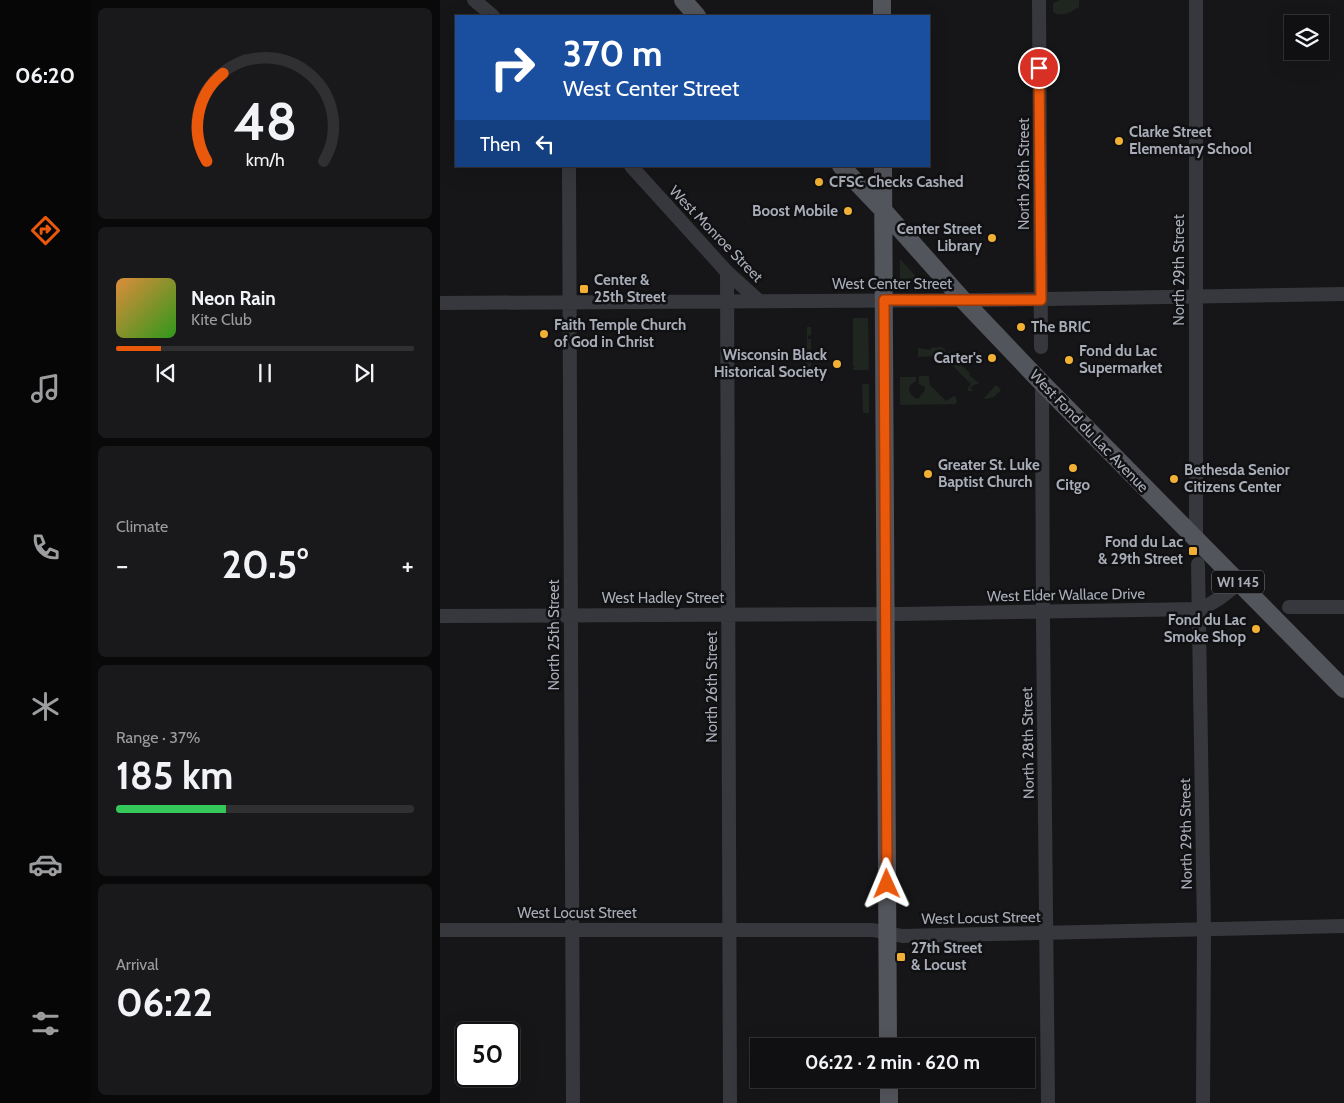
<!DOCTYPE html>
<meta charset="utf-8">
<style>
body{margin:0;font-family:Cabin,sans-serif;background:#19191b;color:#f1f3f6;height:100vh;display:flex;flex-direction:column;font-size:19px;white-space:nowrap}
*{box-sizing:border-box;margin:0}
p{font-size:16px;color:#9c9d9f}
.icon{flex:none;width:28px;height:28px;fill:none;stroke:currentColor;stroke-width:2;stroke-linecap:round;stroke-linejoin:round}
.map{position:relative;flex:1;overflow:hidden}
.drawer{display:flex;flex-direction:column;gap:8px;padding:8px;background:#09090a;width:350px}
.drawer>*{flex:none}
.hud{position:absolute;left:15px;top:15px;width:475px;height:152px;border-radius:0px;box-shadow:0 5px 20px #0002,0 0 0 1px #303032;background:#1a4fa0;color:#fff;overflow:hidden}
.tools{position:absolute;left:844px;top:15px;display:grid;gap:10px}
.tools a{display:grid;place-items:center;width:45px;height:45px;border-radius:0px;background:#101012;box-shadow:0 5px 20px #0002,0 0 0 1px #303032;font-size:25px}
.speed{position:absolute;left:15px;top:1022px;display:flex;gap:10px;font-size:25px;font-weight:700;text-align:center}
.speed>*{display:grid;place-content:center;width:65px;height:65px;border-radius:50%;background:#101012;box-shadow:0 5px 20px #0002,0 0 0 1px #303032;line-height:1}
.speed .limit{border:2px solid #111;border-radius:8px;background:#fff;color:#111}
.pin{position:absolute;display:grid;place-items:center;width:42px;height:42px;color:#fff;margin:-21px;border:2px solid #fff;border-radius:50%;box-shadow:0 1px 5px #0007}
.me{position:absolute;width:55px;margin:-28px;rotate:359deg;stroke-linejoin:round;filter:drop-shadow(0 0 4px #0008)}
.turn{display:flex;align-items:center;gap:18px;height:105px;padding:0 25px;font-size:22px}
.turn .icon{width:65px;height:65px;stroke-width:2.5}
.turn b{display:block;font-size:35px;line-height:42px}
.then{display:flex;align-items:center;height:48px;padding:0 25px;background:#0003;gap:10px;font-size:19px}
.big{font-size:38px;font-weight:700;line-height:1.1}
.drawer .card{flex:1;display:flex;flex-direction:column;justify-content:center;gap:8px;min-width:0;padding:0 18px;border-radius:8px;background:#19191b}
.drawer .dial{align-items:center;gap:0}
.dial svg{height:130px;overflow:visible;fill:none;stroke:#303032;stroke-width:7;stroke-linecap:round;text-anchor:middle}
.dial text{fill:#f1f3f6;stroke:none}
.song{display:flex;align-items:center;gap:15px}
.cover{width:60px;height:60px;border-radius:8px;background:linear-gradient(135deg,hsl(30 70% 55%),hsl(110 70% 35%))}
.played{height:5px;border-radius:2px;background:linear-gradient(90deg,#ea580c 15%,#303032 15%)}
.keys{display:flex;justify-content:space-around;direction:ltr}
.heat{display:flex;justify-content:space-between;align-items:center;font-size:28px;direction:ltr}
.charge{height:8px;border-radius:4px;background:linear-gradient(90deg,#34c759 37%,#303032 0)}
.trip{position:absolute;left:310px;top:1038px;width:285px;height:50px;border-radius:0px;background:#101012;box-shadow:0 5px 20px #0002,0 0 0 1px #303032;font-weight:700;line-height:50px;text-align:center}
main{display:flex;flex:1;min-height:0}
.dock{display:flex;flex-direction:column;width:90px;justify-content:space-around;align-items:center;background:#060607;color:#9c9d9f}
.dock .icon{width:35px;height:35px}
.dock .selected{color:#ea580c}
.dock b{font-size:22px;color:#f1f3f6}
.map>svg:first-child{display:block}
.green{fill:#1e261f}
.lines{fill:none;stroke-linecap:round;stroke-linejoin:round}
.minor{stroke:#37383d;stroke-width:14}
.major{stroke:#53555c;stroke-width:18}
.route-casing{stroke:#983908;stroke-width:12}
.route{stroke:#ea580c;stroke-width:9}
.poi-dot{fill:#f2b134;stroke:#111113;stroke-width:2}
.labels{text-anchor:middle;stroke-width:5;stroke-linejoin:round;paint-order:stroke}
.shield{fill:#111113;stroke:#7b7e86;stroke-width:1}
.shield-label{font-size:14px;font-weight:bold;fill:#a8adb8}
.poi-label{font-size:15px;font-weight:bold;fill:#a8adb8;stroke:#111113;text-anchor:start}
.street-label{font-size:15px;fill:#a8adb8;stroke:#111113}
</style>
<main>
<nav class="dock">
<b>06:20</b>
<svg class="icon selected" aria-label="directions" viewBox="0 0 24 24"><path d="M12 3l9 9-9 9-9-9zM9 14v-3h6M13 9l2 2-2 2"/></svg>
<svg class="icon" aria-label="music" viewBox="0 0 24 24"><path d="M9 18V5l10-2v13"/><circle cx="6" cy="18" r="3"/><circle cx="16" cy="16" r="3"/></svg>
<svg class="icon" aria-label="phone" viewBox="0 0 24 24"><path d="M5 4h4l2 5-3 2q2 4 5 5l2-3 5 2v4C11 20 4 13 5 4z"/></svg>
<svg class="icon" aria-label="climate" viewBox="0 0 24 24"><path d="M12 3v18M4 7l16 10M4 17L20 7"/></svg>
<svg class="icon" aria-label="car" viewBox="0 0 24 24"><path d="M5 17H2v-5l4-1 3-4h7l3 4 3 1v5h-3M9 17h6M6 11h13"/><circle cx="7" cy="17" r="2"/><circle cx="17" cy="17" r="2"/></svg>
<svg class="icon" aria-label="filters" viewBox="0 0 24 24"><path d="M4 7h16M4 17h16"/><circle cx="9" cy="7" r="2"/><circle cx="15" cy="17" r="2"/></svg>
</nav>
<section class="drawer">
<div class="card dial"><svg viewBox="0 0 100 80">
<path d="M14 69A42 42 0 1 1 86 69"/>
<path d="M14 69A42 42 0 0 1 24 15" stroke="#ea580c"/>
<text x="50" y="56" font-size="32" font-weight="700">48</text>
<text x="50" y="72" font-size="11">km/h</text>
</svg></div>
<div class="card">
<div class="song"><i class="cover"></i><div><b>Neon Rain</b><p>Kite Club</p></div></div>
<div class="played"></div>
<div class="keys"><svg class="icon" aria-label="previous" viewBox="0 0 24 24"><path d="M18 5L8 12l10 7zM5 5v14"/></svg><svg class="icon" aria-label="pause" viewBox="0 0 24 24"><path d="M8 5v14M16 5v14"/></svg><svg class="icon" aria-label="next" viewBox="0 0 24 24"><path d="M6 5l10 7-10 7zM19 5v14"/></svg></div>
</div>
<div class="card"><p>Climate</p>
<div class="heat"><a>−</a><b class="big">20.5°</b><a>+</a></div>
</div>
<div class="card"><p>Range · 37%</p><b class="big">185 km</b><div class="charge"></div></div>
<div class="card"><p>Arrival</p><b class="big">06:22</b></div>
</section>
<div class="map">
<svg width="904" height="1103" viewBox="0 0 904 1103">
<rect width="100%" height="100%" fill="#161618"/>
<!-- green -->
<path class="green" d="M 620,0 L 639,0 L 639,7 C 630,12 623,18 613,12 L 613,3 Z
M 460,259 L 482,283 L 481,284 L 460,284 Z
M 413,318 L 428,318 L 429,370 L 413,370 L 413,368 L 415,368 L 413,366 Z
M 367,327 L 371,327 L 371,335 L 368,336 L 368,339 L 371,339 L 371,378 L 366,378 L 365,352 L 367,352 Z
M 502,347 L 506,351 L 495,363 L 494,356 L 478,357 L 478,348 L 491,350 L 491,348 Z
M 509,351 L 516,360 L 516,361 L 520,365 L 521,365 L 530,373 L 529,375 L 539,383 L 536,385 L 535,384 L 530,388 L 533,391 L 529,391 L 527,389 L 531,384 L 504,357 Z
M 479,376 L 489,376 L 489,380 L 490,382 L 489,384 L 506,401 L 514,396 L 516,397 L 517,402 L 515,404 L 460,405 L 460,377 L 476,377 L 476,381 L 470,385 L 469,390 L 472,396 L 474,396 L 473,397 L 478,399 L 485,390 L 485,387 L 479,384 Z
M 424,384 L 429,384 L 429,413 L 423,413 L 422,385 Z
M 556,385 L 561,390 L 554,397 L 546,399 L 544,398 Z"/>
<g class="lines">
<!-- minor -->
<path class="minor" d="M 34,0 L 53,16
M 599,0 L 601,347
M 756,0 L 756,541
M 129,166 L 133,1103
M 191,166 L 287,272 L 319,301
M 287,272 L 290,1103
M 0,303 L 546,300 L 904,294
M 602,383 L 603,624 L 608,1103
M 758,564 L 764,929 L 763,1103
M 849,607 L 904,607
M 0,616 L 460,614 L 759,609 C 775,603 786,594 799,583
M 0,930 L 433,930 L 462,936 L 904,926"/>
<!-- major -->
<path class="major" d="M 243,0 L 257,16
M 442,0 L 442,16
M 401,166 L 443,210 L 523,300 L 602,383 L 904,689
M 443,166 L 448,1046
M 449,1079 L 449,1103"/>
</g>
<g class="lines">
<defs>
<path id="route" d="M 447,884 L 444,300 L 601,300 L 599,68"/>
</defs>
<!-- route casing -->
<use href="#route" class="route-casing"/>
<!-- route -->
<use href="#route" class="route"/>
</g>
<!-- markers -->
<g class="poi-dot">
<circle cx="679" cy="141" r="5"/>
<circle cx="379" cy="182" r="5"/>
<circle cx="408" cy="211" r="5"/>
<circle cx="552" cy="238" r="5"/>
<rect x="139" y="284" width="10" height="10" rx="2.5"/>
<circle cx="581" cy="327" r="5"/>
<circle cx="104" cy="334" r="5"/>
<circle cx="552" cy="358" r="5"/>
<circle cx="629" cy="360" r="5"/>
<circle cx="397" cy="364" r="5"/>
<circle cx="633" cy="468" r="5"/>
<circle cx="488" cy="474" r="5"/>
<circle cx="734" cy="479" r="5"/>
<rect x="748" y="546" width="10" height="10" rx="2.5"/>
<circle cx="816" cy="629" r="5"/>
<rect x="456" y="952" width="10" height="10" rx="2.5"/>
</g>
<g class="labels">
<!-- shield labels -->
<rect class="shield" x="772" y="570.5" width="52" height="23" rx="4"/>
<g class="shield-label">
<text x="798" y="587">WI 145</text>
</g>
<!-- poi labels -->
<g class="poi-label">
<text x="689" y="137">Clarke Street<tspan x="689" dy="17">Elementary School</tspan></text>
<text x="389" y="187">CFSC Checks Cashed</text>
<text x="398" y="216" text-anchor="end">Boost Mobile</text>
<text x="542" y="234" text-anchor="end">Center Street<tspan x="542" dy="17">Library</tspan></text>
<text x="154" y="285">Center &amp;<tspan x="154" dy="17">25th Street</tspan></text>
<text x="114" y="330">Faith Temple Church<tspan x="114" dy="17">of God in Christ</tspan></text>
<text x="591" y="332">The BRIC</text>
<text x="639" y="356">Fond du Lac<tspan x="639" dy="17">Supermarket</tspan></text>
<text x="387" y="360" text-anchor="end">Wisconsin Black<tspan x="387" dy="17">Historical Society</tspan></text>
<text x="542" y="363" text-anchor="end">Carter's</text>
<text x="498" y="470">Greater St. Luke<tspan x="498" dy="17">Baptist Church</tspan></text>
<text x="744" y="475">Bethesda Senior<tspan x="744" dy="17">Citizens Center</tspan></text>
<text x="633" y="490" text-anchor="middle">Citgo</text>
<text x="743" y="547" text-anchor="end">Fond du Lac<tspan x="743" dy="17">&amp; 29th Street</tspan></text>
<text x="806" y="625" text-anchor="end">Fond du Lac<tspan x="806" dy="17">Smoke Shop</tspan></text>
<text x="471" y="953">27th Street<tspan x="471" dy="17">&amp; Locust</tspan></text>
</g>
<!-- street labels -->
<g class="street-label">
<text transform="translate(584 174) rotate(-90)" y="5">North 28th Street</text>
<text transform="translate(276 234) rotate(46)" y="5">West Monroe Street</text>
<text transform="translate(739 270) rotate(-90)" y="5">North 29th Street</text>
<text x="452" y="289">West Center Street</text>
<text transform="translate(649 431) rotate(46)" y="5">West Fond du Lac Avenue</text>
<text transform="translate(626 595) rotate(-1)" y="5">West Elder Wallace Drive</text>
<text x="223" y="603">West Hadley Street</text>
<text transform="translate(114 635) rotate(-90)" y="5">North 25th Street</text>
<text transform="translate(272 687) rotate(-90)" y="5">North 26th Street</text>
<text transform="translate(588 743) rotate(-91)" y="5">North 28th Street</text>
<text transform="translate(746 834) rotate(-91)" y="5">North 29th Street</text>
<text x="137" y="918">West Locust Street</text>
<text transform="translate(541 918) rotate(-1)" y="5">West Locust Street</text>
</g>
</g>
</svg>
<div class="tools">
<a><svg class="icon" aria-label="layers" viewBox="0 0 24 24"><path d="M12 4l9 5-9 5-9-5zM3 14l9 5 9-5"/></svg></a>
</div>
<div class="speed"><div class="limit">50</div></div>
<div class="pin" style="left:599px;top:68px;background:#d93025"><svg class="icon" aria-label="arrive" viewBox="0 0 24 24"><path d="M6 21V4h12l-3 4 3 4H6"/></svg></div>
<svg class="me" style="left:447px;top:884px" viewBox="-20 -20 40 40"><path d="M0-17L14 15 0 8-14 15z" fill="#ea580c" stroke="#fff" stroke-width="4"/></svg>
<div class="trip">06:22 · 2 min · 620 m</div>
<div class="hud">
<div class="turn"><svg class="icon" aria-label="right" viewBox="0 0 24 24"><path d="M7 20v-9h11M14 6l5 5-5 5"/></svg><div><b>370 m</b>West Center Street</div></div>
<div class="then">Then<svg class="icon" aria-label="left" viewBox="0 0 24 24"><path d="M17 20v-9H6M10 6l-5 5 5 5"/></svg></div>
</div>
</div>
</main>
